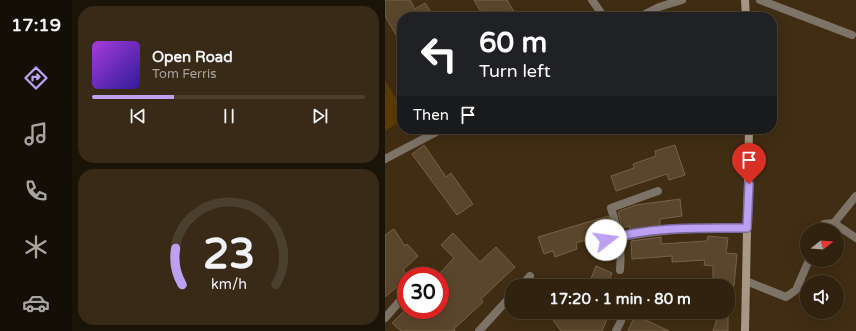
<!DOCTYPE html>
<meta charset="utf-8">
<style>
body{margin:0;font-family:"Varela Round",sans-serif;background:#382a17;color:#f1f3f6;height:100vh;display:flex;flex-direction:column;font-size:15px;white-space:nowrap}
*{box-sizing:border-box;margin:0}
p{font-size:13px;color:#a8a49e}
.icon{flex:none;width:22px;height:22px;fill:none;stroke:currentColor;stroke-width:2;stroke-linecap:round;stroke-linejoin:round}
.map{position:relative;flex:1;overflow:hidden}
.panel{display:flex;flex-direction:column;gap:6px;padding:6px;background:#1a1308;width:313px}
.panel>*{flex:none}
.hud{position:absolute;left:12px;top:12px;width:380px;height:122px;border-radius:16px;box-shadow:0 4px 16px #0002,0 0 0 1px #4b3f2e;background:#202124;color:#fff;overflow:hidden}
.needle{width:26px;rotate:73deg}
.buttons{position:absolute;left:415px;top:223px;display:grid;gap:8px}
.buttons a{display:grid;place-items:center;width:44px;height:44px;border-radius:50%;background:#30220e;box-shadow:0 4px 16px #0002,0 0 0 1px #4b3f2e;font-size:20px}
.speed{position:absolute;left:12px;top:267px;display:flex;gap:8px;font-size:20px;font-weight:700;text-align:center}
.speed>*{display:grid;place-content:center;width:52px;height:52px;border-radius:50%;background:#30220e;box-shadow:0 4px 16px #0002,0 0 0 1px #4b3f2e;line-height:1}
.speed .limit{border:6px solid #d22;background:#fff;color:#111}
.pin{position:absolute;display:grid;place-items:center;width:34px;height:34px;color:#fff;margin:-41px -17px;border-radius:50% 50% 50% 0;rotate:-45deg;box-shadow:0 0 4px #0007}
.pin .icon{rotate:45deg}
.me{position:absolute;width:44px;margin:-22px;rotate:75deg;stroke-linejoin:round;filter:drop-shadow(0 0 3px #0008)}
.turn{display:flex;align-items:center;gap:14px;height:84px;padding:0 16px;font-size:18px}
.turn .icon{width:52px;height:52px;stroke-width:2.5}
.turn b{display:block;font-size:28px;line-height:34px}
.then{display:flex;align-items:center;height:38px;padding:0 16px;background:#0003;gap:8px;font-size:15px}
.panel .tile{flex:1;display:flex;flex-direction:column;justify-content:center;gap:6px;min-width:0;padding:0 14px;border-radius:16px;background:#382a17}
.panel .dial{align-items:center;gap:0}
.dial svg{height:104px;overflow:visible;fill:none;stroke:#4b3f2e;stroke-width:7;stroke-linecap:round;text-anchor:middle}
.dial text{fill:#f1f3f6;stroke:none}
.song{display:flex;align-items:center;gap:12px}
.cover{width:48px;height:48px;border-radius:6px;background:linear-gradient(135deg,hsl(280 70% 55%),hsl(250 70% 35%))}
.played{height:4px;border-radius:2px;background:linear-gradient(90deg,#bca0f2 30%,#4b3f2e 30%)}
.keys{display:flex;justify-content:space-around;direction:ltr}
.trip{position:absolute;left:120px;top:279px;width:230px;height:40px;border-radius:16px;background:#30220e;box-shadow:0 4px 16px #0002,0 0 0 1px #4b3f2e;font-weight:700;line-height:40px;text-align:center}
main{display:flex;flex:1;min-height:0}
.tabs{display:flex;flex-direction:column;width:72px;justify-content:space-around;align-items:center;background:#130e06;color:#a8a49e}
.tabs .icon{width:28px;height:28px}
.tabs .current{color:#bca0f2}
.tabs b{font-size:18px;color:#f1f3f6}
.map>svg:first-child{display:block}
.green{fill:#5e3b00}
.building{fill:#5a462c;stroke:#786247}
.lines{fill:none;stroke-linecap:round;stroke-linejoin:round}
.street{stroke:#7d7367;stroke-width:8}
.secondary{stroke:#a89885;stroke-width:8}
.route-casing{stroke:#7a689d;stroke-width:10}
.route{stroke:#bca0f2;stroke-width:7}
</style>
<main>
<nav class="tabs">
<b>17:19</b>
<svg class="icon current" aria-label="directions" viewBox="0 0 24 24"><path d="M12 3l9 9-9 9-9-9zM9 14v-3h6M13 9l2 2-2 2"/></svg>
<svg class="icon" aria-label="music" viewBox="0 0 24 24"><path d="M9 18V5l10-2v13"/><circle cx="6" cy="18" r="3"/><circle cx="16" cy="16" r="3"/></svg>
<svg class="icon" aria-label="phone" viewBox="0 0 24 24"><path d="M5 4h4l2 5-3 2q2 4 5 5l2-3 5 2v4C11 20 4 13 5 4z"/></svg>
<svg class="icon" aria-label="climate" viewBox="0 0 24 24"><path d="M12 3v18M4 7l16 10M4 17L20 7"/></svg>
<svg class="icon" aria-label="car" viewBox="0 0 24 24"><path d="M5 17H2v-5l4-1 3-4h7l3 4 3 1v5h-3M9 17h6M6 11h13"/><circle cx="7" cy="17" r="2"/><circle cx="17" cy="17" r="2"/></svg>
</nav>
<section class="panel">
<div class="tile">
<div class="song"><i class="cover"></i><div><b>Open Road</b><p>Tom Ferris</p></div></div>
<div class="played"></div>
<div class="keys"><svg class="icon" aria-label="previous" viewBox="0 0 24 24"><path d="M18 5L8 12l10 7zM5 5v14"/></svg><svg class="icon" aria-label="pause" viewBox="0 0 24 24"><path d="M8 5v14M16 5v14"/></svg><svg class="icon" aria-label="next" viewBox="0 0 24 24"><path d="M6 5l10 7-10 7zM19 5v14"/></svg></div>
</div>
<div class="tile dial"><svg viewBox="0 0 100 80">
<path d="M14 69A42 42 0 1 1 86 69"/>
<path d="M14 69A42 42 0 0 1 9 41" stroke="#bca0f2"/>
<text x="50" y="56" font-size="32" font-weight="700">23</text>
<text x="50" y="72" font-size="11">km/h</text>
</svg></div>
</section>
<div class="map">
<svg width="471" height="331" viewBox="0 0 471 331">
<rect width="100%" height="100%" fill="#402d13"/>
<!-- green -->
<path class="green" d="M 0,80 L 17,109 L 17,120 L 0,131 Z"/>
<!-- building -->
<path class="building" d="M 0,0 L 25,0 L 30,9 L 40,3 L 49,17 L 17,17 L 17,45 L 0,16 Z
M 89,0 L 122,0 L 132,17 L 99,17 Z
M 39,145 L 61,177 L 66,173 L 88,204 L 72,215 L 27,154 Z
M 290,145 L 300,175 L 284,180 L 282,174 L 231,191 L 226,176 L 249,168 L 248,164 L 271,156 L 270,151 Z
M 295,199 L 297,216 L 275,219 L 275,226 L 245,230 L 245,226 L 237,228 L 233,212 L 237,210 L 251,205 Z
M 223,216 L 227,232 L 191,243 L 192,249 L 170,257 L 168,251 L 159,254 L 153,237 Z
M 9,229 L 20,246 L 22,244 L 33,256 L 18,270 L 23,276 L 21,276 L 21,279 L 0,297 L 0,235 Z
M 68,233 L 95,262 L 111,247 L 130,267 L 96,299 L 98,302 L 69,329 L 70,331 L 16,331 L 7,323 L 20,310 L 52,310 L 55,313 L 55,273 L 69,258 L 56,245 Z
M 323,236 L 343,238 L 341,253 L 352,254 L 349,286 L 328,286 L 328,266 L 319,265 L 320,260 L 287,262 L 287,256 L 247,259 L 246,241 L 276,237 L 276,244 L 322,241 Z
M 211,266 L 227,273 L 222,286 L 203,286 Z
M 343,294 L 343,331 L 328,331 L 334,312 L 343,312 Z
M 178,312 L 225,312 L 217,331 L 176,331 L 168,320 Z
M 250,315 L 284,331 L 243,331 Z"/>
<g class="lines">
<!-- street -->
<path class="street" d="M 207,0 L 219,17
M 375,0 L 467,35
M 254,17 L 274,7 L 297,0
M 0,159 L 57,129
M 449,223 L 471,196
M 437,230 L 439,224 L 449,223 L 471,238
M 207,245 C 258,229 310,228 362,228
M 235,270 C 237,246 233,231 226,208 L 273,191
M 361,281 L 401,297 L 411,290 L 424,260
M 136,286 L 145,276
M 0,318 L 14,302
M 94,331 L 127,295
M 231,331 L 236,321"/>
<!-- secondary -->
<path class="secondary" d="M 360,0 L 361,17
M 360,331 L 364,129"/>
</g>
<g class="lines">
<defs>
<path id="route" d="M 221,240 C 266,226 316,228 362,228 L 364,184"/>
</defs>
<!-- route casing -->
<use href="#route" class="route-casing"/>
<!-- route -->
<use href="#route" class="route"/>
</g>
</svg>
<div class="buttons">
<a><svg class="needle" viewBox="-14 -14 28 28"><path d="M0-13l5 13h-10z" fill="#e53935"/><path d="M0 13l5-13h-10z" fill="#a8a49e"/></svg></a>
<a><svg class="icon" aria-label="sound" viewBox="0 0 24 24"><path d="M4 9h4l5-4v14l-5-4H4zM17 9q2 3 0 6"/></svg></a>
</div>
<div class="speed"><div class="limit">30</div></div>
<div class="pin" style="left:364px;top:184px;background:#d93025"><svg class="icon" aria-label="arrive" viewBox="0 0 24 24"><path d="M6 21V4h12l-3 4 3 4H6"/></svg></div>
<svg class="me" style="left:221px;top:240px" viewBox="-20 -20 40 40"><circle r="19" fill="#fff"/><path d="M0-13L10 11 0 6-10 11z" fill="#bca0f2"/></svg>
<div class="trip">17:20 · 1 min · 80 m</div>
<div class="hud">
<div class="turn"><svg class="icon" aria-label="left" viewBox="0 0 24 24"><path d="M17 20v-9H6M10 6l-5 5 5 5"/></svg><div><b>60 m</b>Turn left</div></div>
<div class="then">Then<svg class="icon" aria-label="arrive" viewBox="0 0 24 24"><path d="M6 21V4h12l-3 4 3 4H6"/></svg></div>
</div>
</div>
</main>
